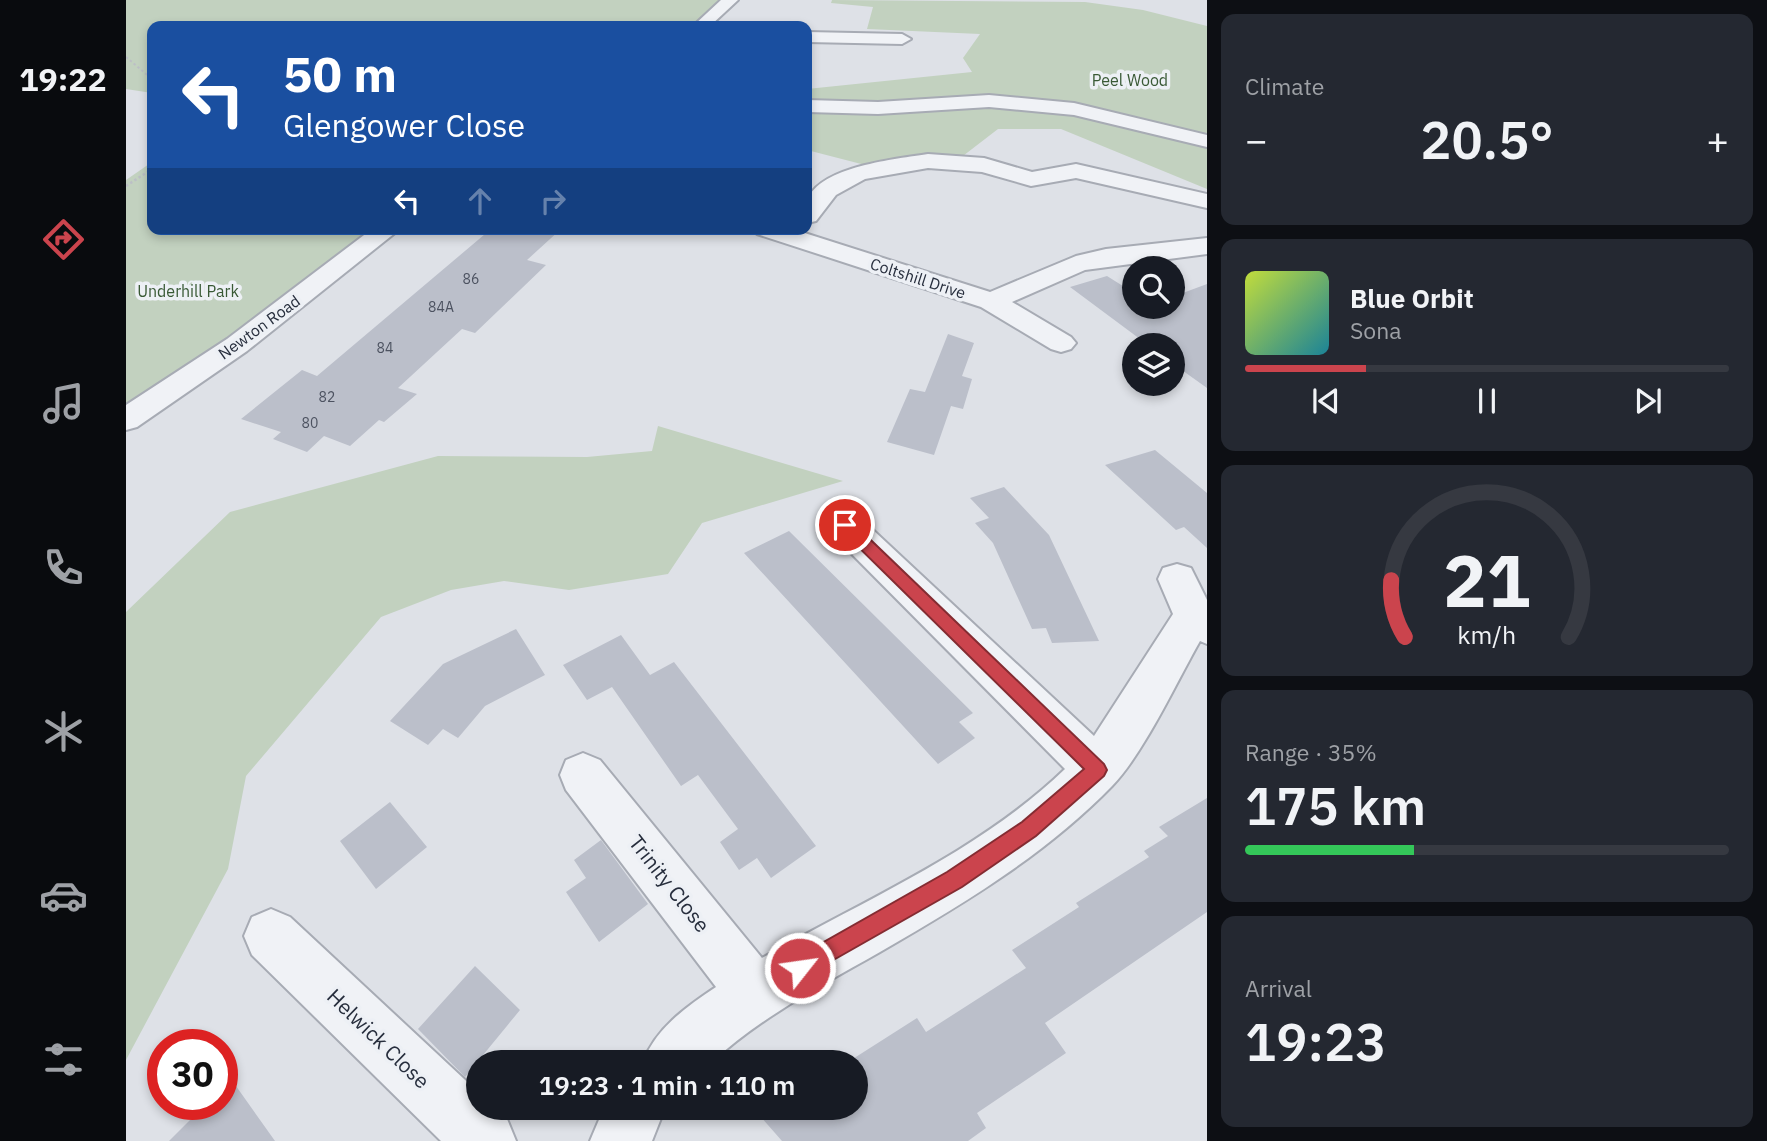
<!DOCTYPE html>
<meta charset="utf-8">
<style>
body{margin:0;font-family:"IBM Plex Sans",sans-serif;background:#242831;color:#f1f3f6;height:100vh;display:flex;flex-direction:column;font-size:26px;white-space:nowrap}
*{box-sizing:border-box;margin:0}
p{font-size:23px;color:#9ea1a6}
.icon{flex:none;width:38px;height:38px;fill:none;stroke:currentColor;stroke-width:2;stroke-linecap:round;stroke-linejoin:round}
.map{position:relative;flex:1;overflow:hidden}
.panel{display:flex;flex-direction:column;gap:14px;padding:14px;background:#0d0f14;width:560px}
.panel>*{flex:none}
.banner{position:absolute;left:21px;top:21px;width:665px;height:214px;border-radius:14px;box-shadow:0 4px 10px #0003;background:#1a4fa0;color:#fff;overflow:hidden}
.tools{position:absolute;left:996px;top:256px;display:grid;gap:14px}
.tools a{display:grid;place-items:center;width:63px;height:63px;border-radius:50%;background:#171b24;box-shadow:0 4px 10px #0003;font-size:35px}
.speed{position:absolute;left:21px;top:1029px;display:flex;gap:14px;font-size:35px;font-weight:700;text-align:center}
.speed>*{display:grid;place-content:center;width:91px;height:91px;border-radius:50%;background:#171b24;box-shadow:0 4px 10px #0003;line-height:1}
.speed .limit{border:10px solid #d22;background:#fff;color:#111}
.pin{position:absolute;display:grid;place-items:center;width:60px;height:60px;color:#fff;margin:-30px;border:4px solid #fff;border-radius:50%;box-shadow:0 2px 7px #0007}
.me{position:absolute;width:77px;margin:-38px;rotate:60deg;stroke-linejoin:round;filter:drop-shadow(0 0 5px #0008)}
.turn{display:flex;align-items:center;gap:24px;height:147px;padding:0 21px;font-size:32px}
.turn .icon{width:91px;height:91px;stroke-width:2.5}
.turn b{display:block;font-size:49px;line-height:60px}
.lanes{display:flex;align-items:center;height:66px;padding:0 21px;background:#0003;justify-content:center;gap:35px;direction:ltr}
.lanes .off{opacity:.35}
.big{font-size:52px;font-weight:600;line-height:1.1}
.panel .widget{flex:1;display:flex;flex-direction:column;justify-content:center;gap:10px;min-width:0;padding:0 24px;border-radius:14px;background:#242831}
.panel .dial{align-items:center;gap:0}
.dial svg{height:182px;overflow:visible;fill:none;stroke:#363941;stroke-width:7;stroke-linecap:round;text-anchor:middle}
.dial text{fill:#f1f3f6;stroke:none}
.song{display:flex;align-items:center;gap:21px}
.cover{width:84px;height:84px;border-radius:10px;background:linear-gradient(135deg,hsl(70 70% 55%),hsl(190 70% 35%))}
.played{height:7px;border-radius:4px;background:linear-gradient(90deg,#cb444d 25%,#363941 25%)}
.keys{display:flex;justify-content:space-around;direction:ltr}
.heat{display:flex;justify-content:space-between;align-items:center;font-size:38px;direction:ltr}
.charge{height:10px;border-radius:5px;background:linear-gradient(90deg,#34c759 35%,#363941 0)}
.trip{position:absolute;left:340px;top:1050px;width:402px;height:70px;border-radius:35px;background:#171b24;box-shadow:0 4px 10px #0003;font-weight:600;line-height:70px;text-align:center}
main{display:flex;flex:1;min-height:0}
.dock{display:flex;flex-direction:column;width:126px;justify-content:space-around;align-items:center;background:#090b0e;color:#9ea1a6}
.dock .icon{width:49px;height:49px}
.dock .selected{color:#cb444d}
.dock b{font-size:32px;color:#f1f3f6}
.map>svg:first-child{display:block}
.green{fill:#c2d1bf}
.building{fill:#bbbfca}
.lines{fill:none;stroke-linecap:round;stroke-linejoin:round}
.minor-casing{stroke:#a7abb4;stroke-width:4}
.path-far1{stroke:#bcbfc6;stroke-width:2;stroke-dasharray:2.5 2.5;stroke-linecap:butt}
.path{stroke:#bcbfc6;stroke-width:2.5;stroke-dasharray:2.5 2.5;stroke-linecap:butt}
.minor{fill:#f0f2f6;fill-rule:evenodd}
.route{fill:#cb444d;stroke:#842c32;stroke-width:2}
.labels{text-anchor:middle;stroke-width:7;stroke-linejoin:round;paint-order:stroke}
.number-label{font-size:14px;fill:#4c5260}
.far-park-label{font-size:16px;fill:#395935;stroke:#edf0f5}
.far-street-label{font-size:16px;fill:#272e3d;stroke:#edf0f5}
.near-street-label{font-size:21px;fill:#272e3d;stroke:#edf0f5}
</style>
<main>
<nav class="dock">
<b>19:22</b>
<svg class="icon selected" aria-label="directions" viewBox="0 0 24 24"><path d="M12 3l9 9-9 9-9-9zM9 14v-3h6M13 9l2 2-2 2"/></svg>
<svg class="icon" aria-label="music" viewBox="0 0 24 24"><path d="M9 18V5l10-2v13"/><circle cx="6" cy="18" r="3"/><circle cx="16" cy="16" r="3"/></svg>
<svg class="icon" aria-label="phone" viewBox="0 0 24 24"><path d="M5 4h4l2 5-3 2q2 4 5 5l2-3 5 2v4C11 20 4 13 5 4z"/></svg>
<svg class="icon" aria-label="climate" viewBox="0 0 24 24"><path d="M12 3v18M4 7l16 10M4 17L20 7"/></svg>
<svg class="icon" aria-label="car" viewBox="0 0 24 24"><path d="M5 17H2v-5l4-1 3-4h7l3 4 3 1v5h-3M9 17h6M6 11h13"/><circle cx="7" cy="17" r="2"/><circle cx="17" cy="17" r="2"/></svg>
<svg class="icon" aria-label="filters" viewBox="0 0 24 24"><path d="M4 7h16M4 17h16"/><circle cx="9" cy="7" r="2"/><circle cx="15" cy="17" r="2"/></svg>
</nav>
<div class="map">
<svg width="1081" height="1141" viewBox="0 0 1081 1141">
<rect width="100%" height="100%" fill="#dee1e7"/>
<!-- green -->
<path class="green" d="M 0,0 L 594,0 L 566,26 L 26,26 L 26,93 L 0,89 Z
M 706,0 L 959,2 L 1017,10 L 1081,26 L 1081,189 L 935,129 L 872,129 L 833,159 L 743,166 L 681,150 L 681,89 L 846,72 L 837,58 L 854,34 L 741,29 L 747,7 L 705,3 Z
M 26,162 L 26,229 L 255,229 L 130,320 L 0,408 L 0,180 Z
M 532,426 L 717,481 L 576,523 L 542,574 L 443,590 L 378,581 L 325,590 L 255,617 L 120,776 L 102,869 L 0,1060 L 0,612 L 104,512 L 312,456 L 461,457 L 526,451 Z"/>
<!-- building -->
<path class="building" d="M 365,229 L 435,229 L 401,260 L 420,265 L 349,333 L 336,329 L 272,388 L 291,394 L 258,422 L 253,420 L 224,446 L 198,436 L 181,452 L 147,439 L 155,432 L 115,419 L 176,370 L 191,376 Z
M 981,276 L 1008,293 L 1008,306 L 1046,306 L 1046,297 L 1081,284 L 1081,388 L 1046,363 L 1046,345 L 1022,345 L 944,287 Z
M 822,334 L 848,343 L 836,376 L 846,379 L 837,409 L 825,406 L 808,455 L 761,442 L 784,389 L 799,392 Z
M 1029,450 L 1081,493 L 1081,548 L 1058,527 L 1050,530 L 979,465 Z
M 878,487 L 923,535 L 973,641 L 926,643 L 920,628 L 906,629 L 867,543 L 849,523 L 863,518 L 844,498 Z
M 663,531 L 847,713 L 833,722 L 849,738 L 812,764 L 618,553 Z
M 390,629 L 419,675 L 359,706 L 332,738 L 317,729 L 302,745 L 264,721 L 317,664 Z
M 495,635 L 524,675 L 548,662 L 690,846 L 645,878 L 631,858 L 613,870 L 594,842 L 612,829 L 572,775 L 555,786 L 486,687 L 461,700 L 437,665 Z
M 1081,798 L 1081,912 L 919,1023 L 940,1053 L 851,1113 L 860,1128 L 842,1141 L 656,1141 L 635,1117 L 642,1108 L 730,1108 L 730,1062 L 722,1062 L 791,1018 L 800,1032 L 900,968 L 886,950 L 953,907 L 950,903 L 1023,857 L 1018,851 L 1042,836 L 1033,827 Z
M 264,802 L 301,847 L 250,889 L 214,841 Z
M 475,840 L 522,904 L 473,942 L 440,892 L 460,878 L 448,860 Z
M 349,966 L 394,1010 L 339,1077 L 292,1029 Z
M 105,1079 L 149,1141 L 43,1141 L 80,1104 L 96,1104 L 96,1088 Z"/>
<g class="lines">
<defs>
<path id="minor" d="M 595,0 L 612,0 L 584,26 L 567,26 Z
M 681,32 L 776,34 L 785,39 L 776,44 L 681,42 Z
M 863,95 L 948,103 L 1081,135 L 1081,147 L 948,115 L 863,107 L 752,114 L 681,112 L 681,100 L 752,102 Z
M 802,154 L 858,158 L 906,172 L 950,164 L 1081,194 L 1081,208 L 950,178 L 905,186 L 856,172 L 802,168 L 739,179 L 710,195 L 690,221 L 681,223 C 681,217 679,207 681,201 C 693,166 771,159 802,154 Z
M 246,229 L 274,229 L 121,351 L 11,427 L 0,430 L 0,405 L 101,339 Z
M 628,229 L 666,229 L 864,292 L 950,256 L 980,249 L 1081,238 L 1081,254 L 959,270 L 886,302 L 945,337 L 950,343 L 945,349 L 935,352 L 925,349 L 855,307 L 631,234 Z
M 719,512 L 732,516 L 968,736 L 1047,614 L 1032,579 L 1037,568 L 1051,564 L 1065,568 L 1081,600 L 1081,644 L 1074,641 C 1050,683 1018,753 986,786 C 919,855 837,904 754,952 C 696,985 635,1017 586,1062 L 517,1062 C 530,1028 560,1007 590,987 L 440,790 L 434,775 L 440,760 L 457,753 L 474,760 L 636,958 C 738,900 853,852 939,769 L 706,534 L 701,525 L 706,516 Z
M 145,909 L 164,917 L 352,1092 L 352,1108 L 368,1108 L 381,1119 L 390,1141 L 315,1141 L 126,955 L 118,936 L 126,917 Z
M 478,1108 L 539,1108 L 526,1141 L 464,1141 Z"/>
</defs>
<!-- minor casing -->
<use href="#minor" class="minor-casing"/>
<!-- path-far1 -->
<path class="path-far1" d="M 0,57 L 26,79"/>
<!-- path -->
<path class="path" d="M 0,186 L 26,169"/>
<!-- minor -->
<use href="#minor" class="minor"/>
</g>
<!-- route -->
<path class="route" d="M 719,520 L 725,521 L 978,764 L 981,770 L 978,776 L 910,836 L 836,887 L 674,979 L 666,976 L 662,968 L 666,960 L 821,872 L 896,822 L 958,769 L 714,529 L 712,525 Z"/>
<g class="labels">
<!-- number labels -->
<g class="number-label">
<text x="345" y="284">86</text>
<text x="315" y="312">84A</text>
<text x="259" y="353">84</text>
<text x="201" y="402">82</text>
<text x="184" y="428">80</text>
</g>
<!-- far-park labels -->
<g class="far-park-label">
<text x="1004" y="86">Peel Wood</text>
<text x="62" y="297">Underhill Park</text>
</g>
<!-- far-street labels -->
<g class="far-street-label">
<text transform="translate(792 278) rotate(18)" y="6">Coltshill Drive</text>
<text transform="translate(133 327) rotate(-36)" y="6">Newton Road</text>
</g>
<!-- near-street labels -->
<g class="near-street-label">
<text transform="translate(543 884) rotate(52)" y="7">Trinity Close</text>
<text transform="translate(252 1039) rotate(44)" y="7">Helwick Close</text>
</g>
</g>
</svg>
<div class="tools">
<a><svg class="icon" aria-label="search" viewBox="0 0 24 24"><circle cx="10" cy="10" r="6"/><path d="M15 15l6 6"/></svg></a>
<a><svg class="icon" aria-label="layers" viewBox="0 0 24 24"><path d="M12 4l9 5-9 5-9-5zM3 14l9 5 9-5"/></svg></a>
</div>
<div class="speed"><div class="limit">30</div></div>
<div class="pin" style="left:719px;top:525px;background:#d93025"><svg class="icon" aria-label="arrive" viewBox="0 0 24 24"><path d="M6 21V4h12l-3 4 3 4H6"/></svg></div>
<svg class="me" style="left:674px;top:968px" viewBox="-20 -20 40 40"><circle r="17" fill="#cb444d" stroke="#fff" stroke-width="3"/><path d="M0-11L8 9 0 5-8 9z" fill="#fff"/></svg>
<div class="trip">19:23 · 1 min · 110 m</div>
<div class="banner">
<div class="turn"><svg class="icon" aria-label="left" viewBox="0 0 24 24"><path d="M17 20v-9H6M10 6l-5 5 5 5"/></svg><div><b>50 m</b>Glengower Close</div></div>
<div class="lanes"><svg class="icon" aria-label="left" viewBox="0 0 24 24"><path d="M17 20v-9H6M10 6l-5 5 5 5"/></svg><svg class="icon off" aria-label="ahead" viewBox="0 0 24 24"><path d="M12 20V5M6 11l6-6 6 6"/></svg><svg class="icon off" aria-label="right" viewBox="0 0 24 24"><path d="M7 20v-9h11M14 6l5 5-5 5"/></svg></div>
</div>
</div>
<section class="panel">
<div class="widget"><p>Climate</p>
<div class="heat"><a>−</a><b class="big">20.5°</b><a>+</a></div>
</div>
<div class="widget">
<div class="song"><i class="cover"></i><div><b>Blue Orbit</b><p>Sona</p></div></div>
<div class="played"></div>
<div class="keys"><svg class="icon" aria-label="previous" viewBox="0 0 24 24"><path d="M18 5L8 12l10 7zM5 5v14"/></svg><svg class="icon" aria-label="pause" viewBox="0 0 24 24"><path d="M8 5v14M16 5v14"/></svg><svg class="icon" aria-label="next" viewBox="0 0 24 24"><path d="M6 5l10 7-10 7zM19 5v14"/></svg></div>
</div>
<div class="widget dial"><svg viewBox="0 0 100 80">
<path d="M14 69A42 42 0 1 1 86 69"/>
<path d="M14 69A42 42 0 0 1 8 44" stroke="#cb444d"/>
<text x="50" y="56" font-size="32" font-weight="700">21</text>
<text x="50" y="72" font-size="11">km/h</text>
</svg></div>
<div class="widget"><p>Range · 35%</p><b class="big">175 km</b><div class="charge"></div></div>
<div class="widget"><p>Arrival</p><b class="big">19:23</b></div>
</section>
</main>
